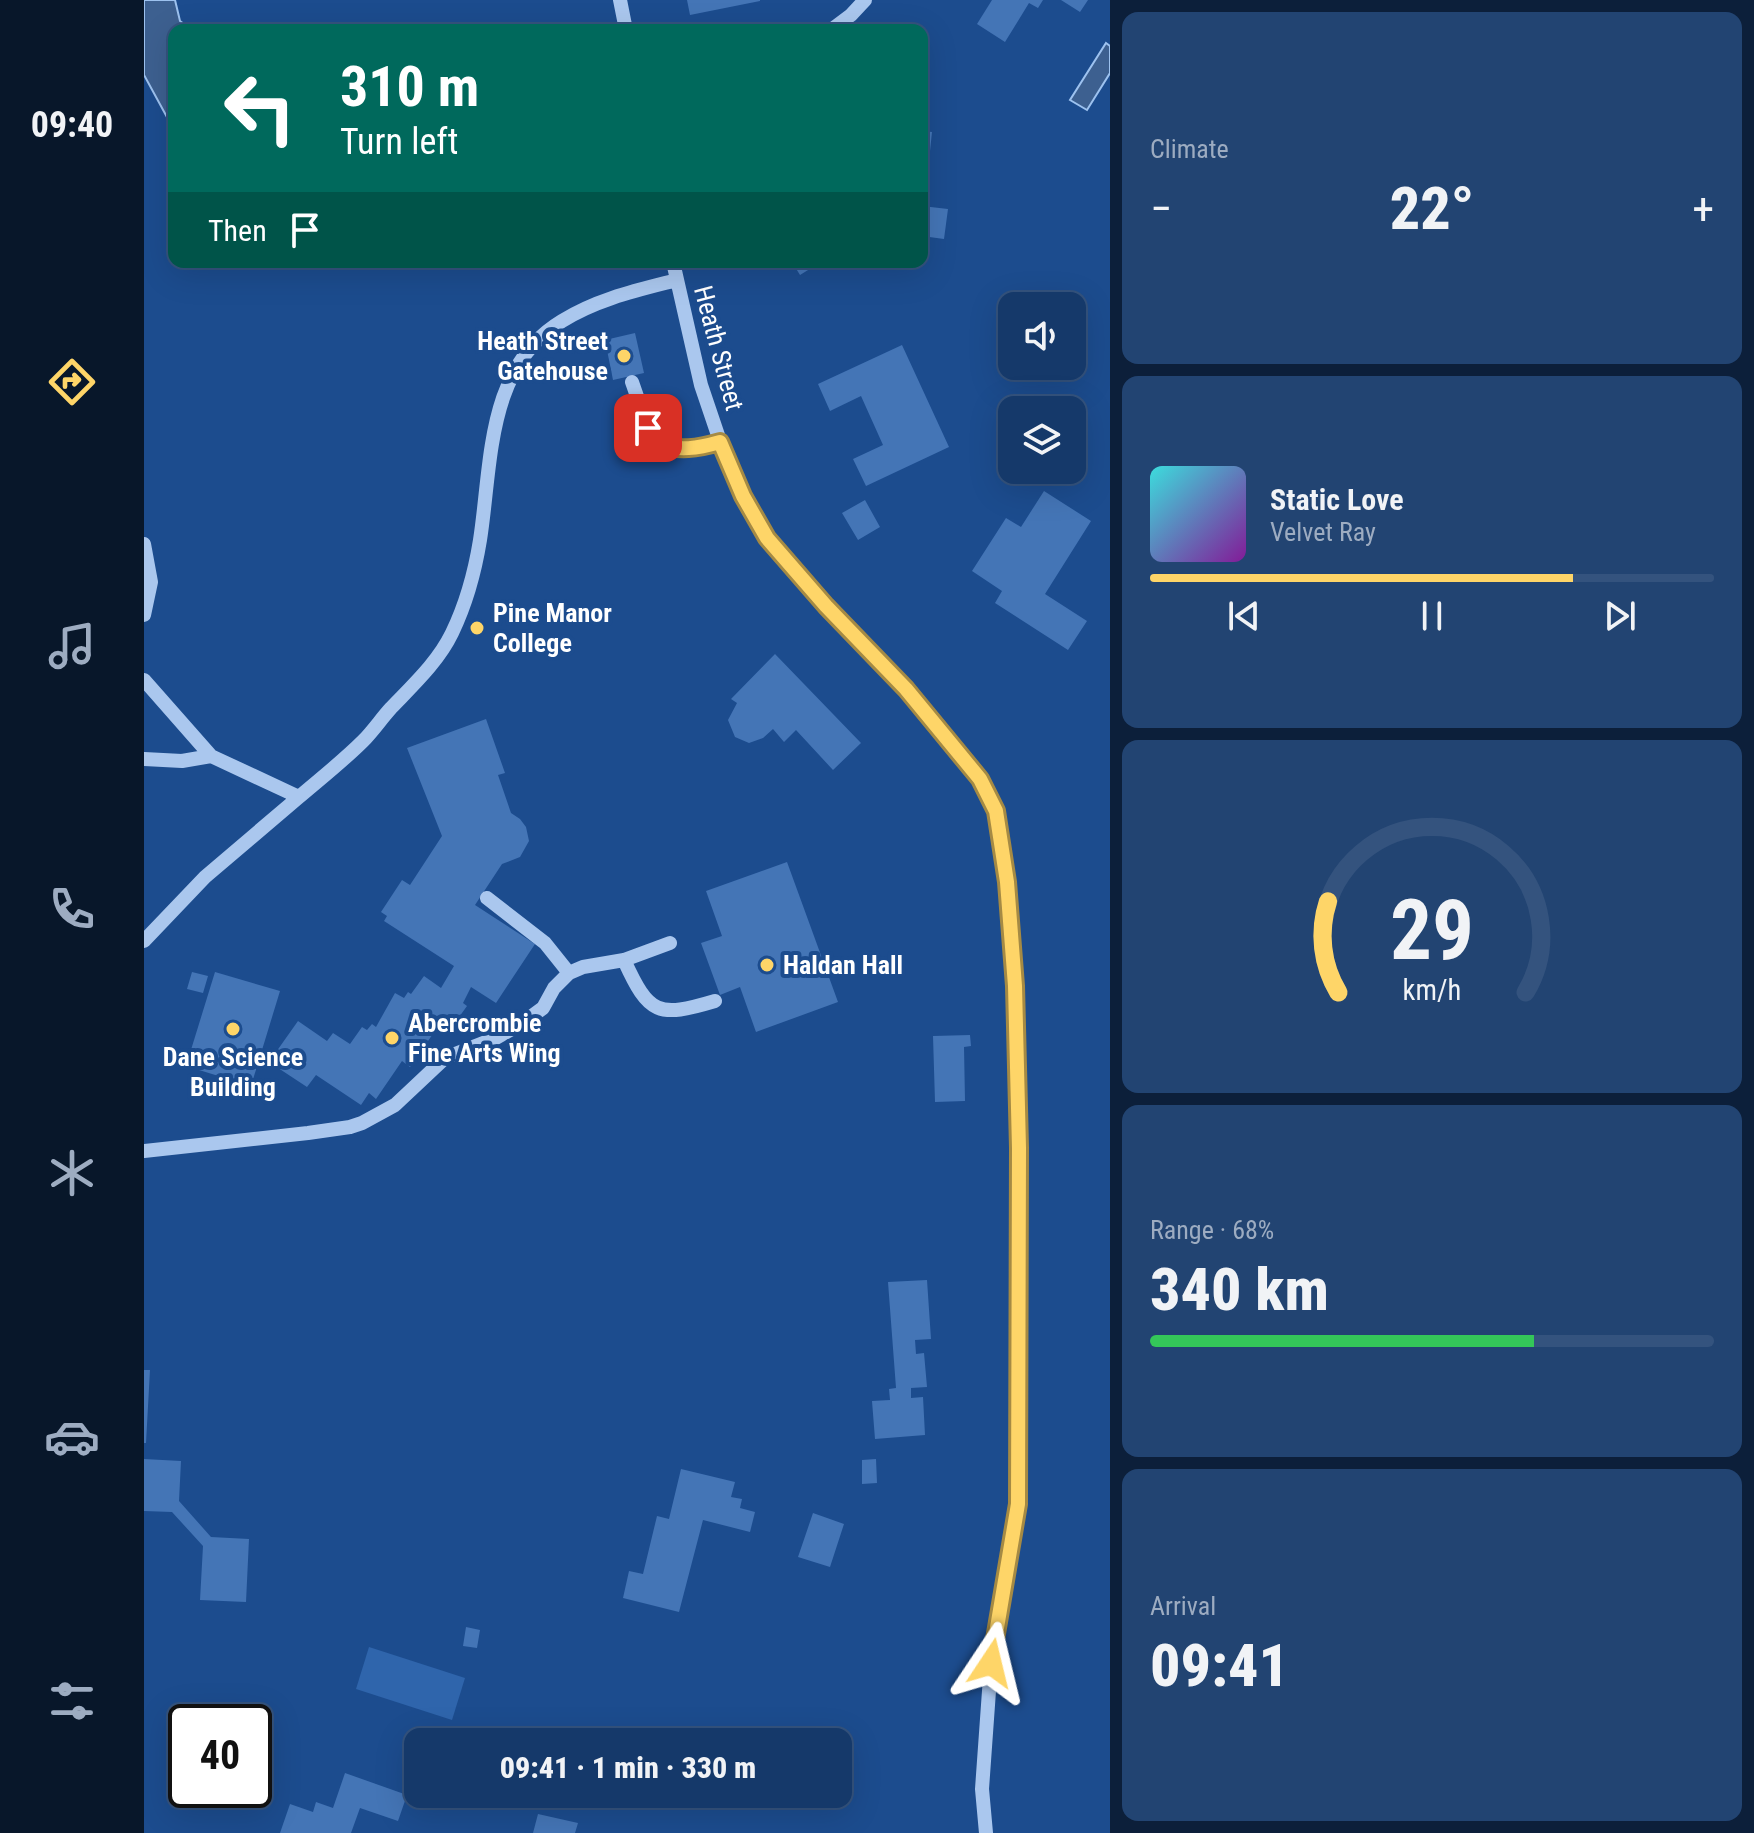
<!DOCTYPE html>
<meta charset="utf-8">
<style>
body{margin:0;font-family:"Roboto Condensed",sans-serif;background:#224472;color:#f1f3f6;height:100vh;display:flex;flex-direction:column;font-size:30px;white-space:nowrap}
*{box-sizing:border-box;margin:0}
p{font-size:26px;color:#9dacc1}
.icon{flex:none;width:44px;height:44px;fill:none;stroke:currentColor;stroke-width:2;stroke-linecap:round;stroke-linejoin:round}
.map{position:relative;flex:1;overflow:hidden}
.details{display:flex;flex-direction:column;gap:12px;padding:12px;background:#0c1f3a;width:644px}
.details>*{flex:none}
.hud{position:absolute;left:24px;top:24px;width:760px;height:244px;border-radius:16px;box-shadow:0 8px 32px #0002,0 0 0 2px #34537e;background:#00695c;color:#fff;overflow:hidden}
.fabs{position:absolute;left:854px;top:292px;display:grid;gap:16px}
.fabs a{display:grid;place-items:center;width:88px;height:88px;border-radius:16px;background:#15396a;box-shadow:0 8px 32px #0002,0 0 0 2px #34537e;font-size:40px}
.speed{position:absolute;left:24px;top:1704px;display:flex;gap:16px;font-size:40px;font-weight:700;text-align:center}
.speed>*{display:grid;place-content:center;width:104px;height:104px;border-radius:50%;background:#15396a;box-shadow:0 8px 32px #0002,0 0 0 2px #34537e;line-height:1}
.speed .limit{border:4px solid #111;border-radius:12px;background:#fff;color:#111}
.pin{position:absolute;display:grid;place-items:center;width:68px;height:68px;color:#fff;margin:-34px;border-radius:16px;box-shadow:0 4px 12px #0006}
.me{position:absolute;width:88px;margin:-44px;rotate:10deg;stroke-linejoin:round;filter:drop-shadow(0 0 6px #0008)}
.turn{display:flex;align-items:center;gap:28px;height:168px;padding:0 40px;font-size:36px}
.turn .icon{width:104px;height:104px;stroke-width:2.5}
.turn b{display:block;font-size:56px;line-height:68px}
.then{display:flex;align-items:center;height:76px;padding:0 40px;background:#0003;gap:16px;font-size:30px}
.big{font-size:60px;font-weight:800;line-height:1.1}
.details .widget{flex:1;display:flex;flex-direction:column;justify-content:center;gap:12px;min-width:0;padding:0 28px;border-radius:16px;background:#224472}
.details .dial{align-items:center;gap:0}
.dial svg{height:208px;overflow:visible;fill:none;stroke:#34537e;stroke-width:7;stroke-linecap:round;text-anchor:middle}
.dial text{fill:#f1f3f6;stroke:none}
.song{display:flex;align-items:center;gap:24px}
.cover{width:96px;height:96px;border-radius:12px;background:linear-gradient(135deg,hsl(180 70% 55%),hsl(290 70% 35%))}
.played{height:8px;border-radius:4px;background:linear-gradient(90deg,#fed568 75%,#34537e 75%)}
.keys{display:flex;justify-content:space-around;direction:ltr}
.heat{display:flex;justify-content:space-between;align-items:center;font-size:44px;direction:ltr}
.charge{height:12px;border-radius:6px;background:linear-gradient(90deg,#34c759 68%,#34537e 0)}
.trip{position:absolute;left:260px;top:1728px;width:448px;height:80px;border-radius:16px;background:#15396a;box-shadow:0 8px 32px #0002,0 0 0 2px #34537e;font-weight:800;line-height:80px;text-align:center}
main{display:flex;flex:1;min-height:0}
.dock{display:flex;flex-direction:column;width:144px;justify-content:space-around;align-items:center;background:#08172a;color:#9dacc1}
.dock .icon{width:56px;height:56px}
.dock .selected{color:#fed568}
.dock b{font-size:36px;color:#f1f3f6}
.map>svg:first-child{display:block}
.green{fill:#2f65ac}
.water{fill:#3d6090;stroke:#9dc2ef;stroke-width:2}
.building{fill:#4475b6}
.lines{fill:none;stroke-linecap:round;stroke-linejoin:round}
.minor{stroke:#aac7ee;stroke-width:14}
.route-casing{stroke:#a58a44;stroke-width:20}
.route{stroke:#fed568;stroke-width:14}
.poi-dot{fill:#fed568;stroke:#1c4c8e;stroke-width:3}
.labels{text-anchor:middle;stroke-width:8;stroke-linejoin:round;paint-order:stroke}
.poi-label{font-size:26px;font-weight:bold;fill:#fff;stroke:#1c4c8e;text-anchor:start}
.street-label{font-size:26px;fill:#fff;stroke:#1c4c8e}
</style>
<main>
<nav class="dock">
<b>09:40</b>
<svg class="icon selected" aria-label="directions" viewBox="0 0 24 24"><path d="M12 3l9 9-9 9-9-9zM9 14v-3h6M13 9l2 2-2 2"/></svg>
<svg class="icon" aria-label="music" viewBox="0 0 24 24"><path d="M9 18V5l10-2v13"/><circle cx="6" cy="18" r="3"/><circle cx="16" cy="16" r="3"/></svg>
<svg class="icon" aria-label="phone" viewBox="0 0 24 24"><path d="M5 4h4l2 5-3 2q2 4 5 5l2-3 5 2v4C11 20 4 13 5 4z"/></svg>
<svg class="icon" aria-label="climate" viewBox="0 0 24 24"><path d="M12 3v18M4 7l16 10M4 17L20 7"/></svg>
<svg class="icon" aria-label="car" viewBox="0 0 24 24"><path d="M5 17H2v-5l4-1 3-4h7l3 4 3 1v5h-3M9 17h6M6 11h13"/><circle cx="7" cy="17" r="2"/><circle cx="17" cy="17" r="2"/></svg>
<svg class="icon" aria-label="filters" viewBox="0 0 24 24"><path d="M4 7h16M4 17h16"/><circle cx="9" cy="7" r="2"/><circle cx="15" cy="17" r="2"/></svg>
</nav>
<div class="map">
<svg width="966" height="1833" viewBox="0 0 966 1833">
<rect width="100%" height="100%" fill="#1c4c8e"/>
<!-- green -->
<path class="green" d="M 225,1647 L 321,1678 L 308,1720 L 212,1689 Z"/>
<!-- water -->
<path class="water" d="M 0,0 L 31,0 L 36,21 L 48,30 L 30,30 L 30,130 L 0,75 Z
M 962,43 L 966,46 L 966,73 L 943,110 L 926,100 Z"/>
<!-- building -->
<path class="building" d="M 543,0 L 616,0 L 616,1 L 546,15 Z
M 848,0 L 899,0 L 894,8 L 885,3 L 861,42 L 833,24 Z
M 917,0 L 944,0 L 936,12 Z
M 778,131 L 788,132 L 784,170 L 778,169 Z
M 778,206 L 804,209 L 800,239 L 778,236 Z
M 648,262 L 677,262 L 656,275 Z
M 491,333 L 500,373 L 469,380 L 461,340 Z
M 758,345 L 805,447 L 722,486 L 709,459 L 739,445 L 717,396 L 686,411 L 674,384 Z
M 900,491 L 947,521 L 901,594 L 943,621 L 924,650 L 851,603 L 858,591 L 828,571 L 862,518 L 877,527 Z
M 721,500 L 736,527 L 714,540 L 698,513 Z
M 631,654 L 717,743 L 689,770 L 652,730 L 640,742 L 629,729 L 619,738 L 605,743 L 591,737 L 584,720 L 593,703 L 587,699 Z
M 342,719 L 361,773 L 354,775 L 367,813 L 376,819 L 382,827 L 385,841 L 376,857 L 358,864 L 331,905 L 391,944 L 352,1003 L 327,987 L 319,1003 L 323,1006 L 303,1034 L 293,1028 L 266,1067 L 258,1061 L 232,1099 L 225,1093 L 217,1105 L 172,1075 L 163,1087 L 125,1062 L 154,1021 L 183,1041 L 189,1033 L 206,1044 L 218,1027 L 223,1030 L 228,1024 L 232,1027 L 251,993 L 260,998 L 264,992 L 267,994 L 280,976 L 297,988 L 310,966 L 240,921 L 243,916 L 237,912 L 258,880 L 266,885 L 298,836 L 263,748 Z
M 643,862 L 694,1002 L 612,1032 L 596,987 L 576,995 L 557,943 L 578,936 L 562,891 Z
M 48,972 L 64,976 L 59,993 L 43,989 Z
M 71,972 L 136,991 L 107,1086 L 42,1066 Z
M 826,1035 L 827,1046 L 820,1047 L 821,1101 L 791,1102 L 789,1036 Z
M 783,1280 L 787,1339 L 771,1340 L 772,1354 L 780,1353 L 783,1387 L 767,1388 L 767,1398 L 779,1397 L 781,1435 L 731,1439 L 728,1401 L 746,1400 L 745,1389 L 752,1388 L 744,1282 Z
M 0,1370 L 6,1370 L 2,1443 L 0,1443 Z
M 0,1459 L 37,1461 L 35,1501 L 67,1537 L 105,1539 L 102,1602 L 56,1600 L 59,1546 L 28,1512 L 0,1511 Z
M 732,1459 L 733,1483 L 718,1484 L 718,1460 Z
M 537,1469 L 591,1482 L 587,1497 L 598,1499 L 596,1508 L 611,1512 L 606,1532 L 559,1520 L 535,1612 L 479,1598 L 485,1571 L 499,1574 L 513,1516 L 525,1519 Z
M 669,1513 L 700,1524 L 686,1567 L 654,1557 Z
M 322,1627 L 336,1630 L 333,1648 L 319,1646 Z
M 201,1773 L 263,1795 L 254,1821 L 216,1808 L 207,1833 L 136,1833 L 146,1804 L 169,1812 L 172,1802 L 189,1808 Z
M 394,1814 L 434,1823 L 431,1833 L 389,1833 Z"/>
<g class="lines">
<!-- minor -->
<path class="minor" d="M 476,0 L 482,30
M 687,30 L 707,15 L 721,0
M 529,262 L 557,385 L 579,450 L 607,513 L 644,564 L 762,689 L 836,779 L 852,811 L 863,882 L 871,986 L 875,1148 L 874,1504 L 847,1663 L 838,1789 L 842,1833
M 488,382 L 504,428 L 513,443 C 534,451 555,448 576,442
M 0,544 L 7,582 L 0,615
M 0,680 L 67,756 L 155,797 C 176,779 199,761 219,741 C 229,731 237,719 247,708 C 269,685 294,662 308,633 C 322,604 331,571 336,540 C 348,463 342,367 418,321 C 453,299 494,290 533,280
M 0,759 L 38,761 L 67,756
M 343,898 L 401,943 L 425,973
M 0,941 L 61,877 L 155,797
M 480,960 C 505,1015 514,1018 571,1001
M 0,1151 L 164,1133 L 206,1127 L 218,1123 L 251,1105 L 301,1058 L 352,1038 L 380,1022 L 399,1008 L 410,988 L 425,973 L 439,967 L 480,960 L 526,943"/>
</g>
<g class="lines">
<defs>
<path id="route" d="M 504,428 L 513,443 C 534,452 555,448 576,442 L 599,496 L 623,538 L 682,606 L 762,689 L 836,779 L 852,811 L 863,882 L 871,986 L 875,1148 L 874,1504 L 847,1663"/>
</defs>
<!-- route casing -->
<use href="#route" class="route-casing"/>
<!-- route -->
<use href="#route" class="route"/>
</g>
<!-- markers -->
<g class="poi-dot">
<circle cx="480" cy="356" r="8"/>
<circle cx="333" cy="628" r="8"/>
<circle cx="623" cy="965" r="8"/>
<circle cx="89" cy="1029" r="8"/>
<circle cx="248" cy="1038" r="8"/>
</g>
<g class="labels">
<!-- poi labels -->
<g class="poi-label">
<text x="464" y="350" text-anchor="end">Heath Street<tspan x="464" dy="30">Gatehouse</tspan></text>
<text x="349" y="622">Pine Manor<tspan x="349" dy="30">College</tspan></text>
<text x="639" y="974">Haldan Hall</text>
<text x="264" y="1032">Abercrombie<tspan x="264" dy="30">Fine Arts Wing</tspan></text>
<text x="89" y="1066" text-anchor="middle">Dane Science<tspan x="89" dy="30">Building</tspan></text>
</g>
<!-- street labels -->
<g class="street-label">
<text transform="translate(575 348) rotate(75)" y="9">Heath Street</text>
</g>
</g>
</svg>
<div class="fabs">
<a><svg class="icon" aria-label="sound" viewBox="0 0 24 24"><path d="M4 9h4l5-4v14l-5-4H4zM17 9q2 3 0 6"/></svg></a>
<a><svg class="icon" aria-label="layers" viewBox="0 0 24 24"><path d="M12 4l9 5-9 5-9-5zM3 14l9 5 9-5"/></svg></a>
</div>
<div class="speed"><div class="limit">40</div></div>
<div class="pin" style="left:504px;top:428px;background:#d93025"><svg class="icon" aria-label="arrive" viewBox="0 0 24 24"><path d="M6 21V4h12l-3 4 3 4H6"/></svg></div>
<svg class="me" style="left:847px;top:1663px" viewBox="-20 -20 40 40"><path d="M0-17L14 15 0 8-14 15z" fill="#fed568" stroke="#fff" stroke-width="4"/></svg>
<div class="trip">09:41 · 1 min · 330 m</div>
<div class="hud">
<div class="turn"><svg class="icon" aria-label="left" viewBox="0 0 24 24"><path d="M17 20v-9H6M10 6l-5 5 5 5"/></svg><div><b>310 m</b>Turn left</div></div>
<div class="then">Then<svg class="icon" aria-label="arrive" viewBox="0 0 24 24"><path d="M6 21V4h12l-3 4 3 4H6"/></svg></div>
</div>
</div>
<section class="details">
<div class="widget"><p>Climate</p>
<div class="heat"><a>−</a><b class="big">22°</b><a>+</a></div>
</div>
<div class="widget">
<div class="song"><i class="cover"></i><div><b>Static Love</b><p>Velvet Ray</p></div></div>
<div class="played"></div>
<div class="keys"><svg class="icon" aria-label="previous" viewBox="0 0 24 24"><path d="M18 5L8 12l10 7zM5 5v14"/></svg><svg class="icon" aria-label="pause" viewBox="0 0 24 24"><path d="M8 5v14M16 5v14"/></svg><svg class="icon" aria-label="next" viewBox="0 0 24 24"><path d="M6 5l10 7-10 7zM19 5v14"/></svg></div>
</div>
<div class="widget dial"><svg viewBox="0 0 100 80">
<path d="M14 69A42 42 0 1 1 86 69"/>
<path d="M14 69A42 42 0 0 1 10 34" stroke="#fed568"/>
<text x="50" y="56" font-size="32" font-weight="700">29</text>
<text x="50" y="72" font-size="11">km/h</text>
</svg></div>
<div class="widget"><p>Range · 68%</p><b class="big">340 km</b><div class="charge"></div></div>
<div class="widget"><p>Arrival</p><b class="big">09:41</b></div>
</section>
</main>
